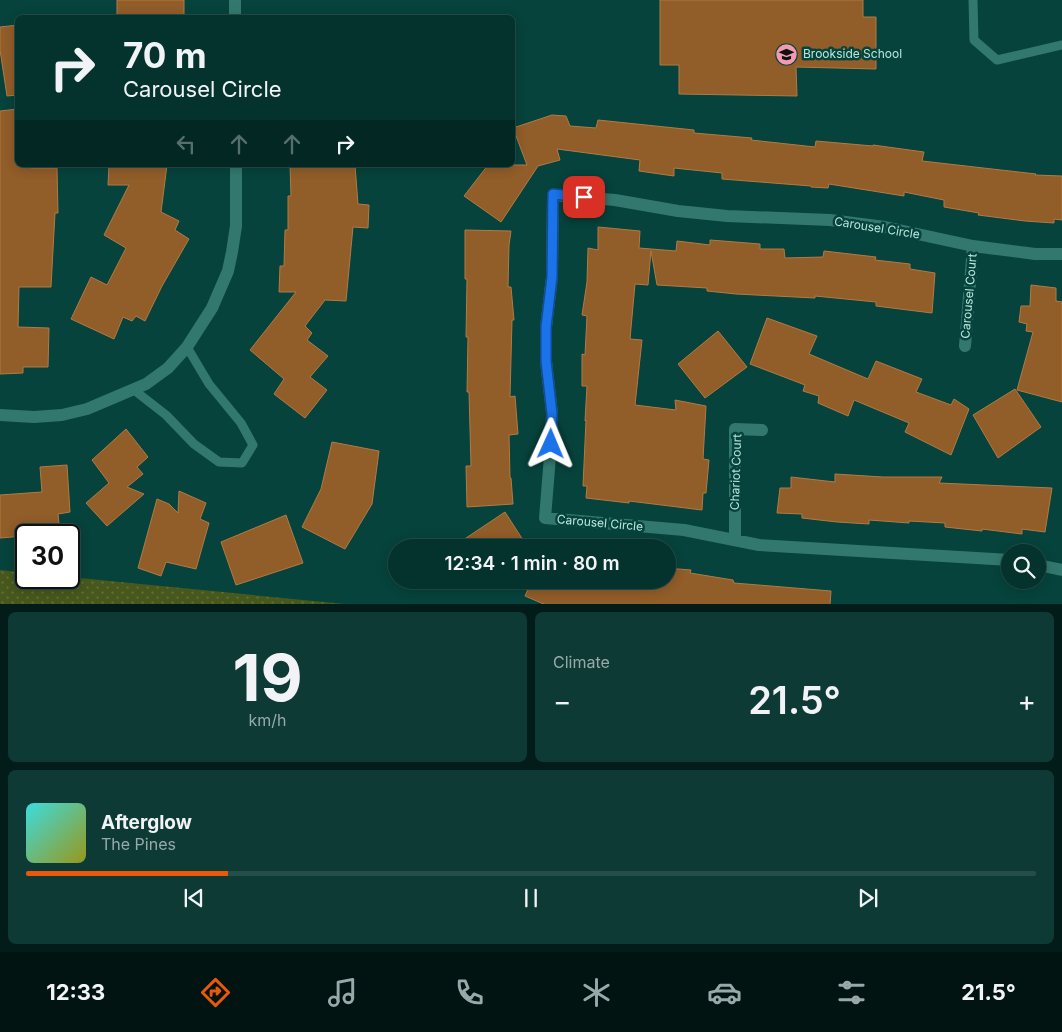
<!DOCTYPE html>
<meta charset="utf-8">
<style>
body{margin:0;font-family:Inter,sans-serif;background:#0d3a35;color:#f1f3f6;height:100vh;display:flex;flex-direction:column;font-size:19px;white-space:nowrap}
*{box-sizing:border-box;margin:0}
p{font-size:16px;color:#97aaaa}
.icon{flex:none;width:28px;height:28px;fill:none;stroke:currentColor;stroke-width:2;stroke-linecap:round;stroke-linejoin:round}
.map{position:relative;height:604px;overflow:hidden}
.sheet{display:flex;flex-direction:column;gap:8px;padding:8px;background:#021c19;flex:1}
.sheet>*{flex:none}
.hud{position:absolute;left:15px;top:15px;width:500px;height:152px;border-radius:8px;box-shadow:0 2px 12px #0003,0 0 0 1px #254d49;background:#04322d;color:#f1f3f6;overflow:hidden}
.controls{position:absolute;left:1001px;top:544px;display:grid;gap:10px}
.controls a{display:grid;place-items:center;width:45px;height:45px;border-radius:50%;background:#04322d;box-shadow:0 2px 12px #0003,0 0 0 1px #254d49;font-size:25px}
.speed{position:absolute;left:15px;top:524px;display:flex;gap:10px;font-size:25px;font-weight:700;text-align:center}
.speed>*{display:grid;place-content:center;width:65px;height:65px;border-radius:50%;background:#04322d;box-shadow:0 2px 12px #0003,0 0 0 1px #254d49;line-height:1}
.speed .limit{border:2px solid #111;border-radius:8px;background:#fff;color:#111}
.pin{position:absolute;display:grid;place-items:center;width:42px;height:42px;color:#fff;margin:-21px;border-radius:10px;box-shadow:0 2px 8px #0006}
.me{position:absolute;width:55px;margin:-28px;rotate:1deg;stroke-linejoin:round;filter:drop-shadow(0 0 4px #0008)}
.turn{display:flex;align-items:center;gap:18px;height:105px;padding:0 25px;font-size:22px}
.turn .icon{width:65px;height:65px;stroke-width:2.5}
.turn b{display:block;font-size:35px;line-height:42px}
.lanes{display:flex;align-items:center;height:48px;padding:0 25px;background:#0003;justify-content:center;gap:25px;direction:ltr}
.lanes .off{opacity:.35}
.big{font-size:38px;font-weight:600;line-height:1.1}
.sheet .card{flex:1;display:flex;flex-direction:column;justify-content:center;gap:8px;min-width:0;padding:0 18px;border-radius:8px;background:#0d3a35}
.sheet .dial{align-items:center;gap:0}
.dial b{font-size:65px;line-height:1}
.song{display:flex;align-items:center;gap:15px}
.cover{width:60px;height:60px;border-radius:8px;background:linear-gradient(135deg,hsl(180 70% 55%),hsl(60 70% 35%))}
.played{height:5px;border-radius:2px;background:linear-gradient(90deg,#ea580c 20%,#254d49 20%)}
.keys{display:flex;justify-content:space-around;direction:ltr}
.heat{display:flex;justify-content:space-between;align-items:center;font-size:28px;direction:ltr}
.sheet .tiles{flex:1;display:grid;gap:8px;grid-template-columns:1fr 1fr}
.card:last-child{grid-column:span 2}
.trip{position:absolute;left:388px;top:539px;width:288px;height:50px;border-radius:25px;background:#04322d;box-shadow:0 2px 12px #0003,0 0 0 1px #254d49;font-weight:600;line-height:50px;text-align:center}
.menu{display:flex;height:80px;justify-content:space-around;align-items:center;background:#021412;color:#97aaaa}
.menu .icon{width:35px;height:35px}
.menu .selected{color:#ea580c}
.menu b{font-size:22px;color:#f1f3f6}
.map>svg:first-child{display:block}
.park{fill:url(#park-dots)}
.building{fill:#915d29;stroke:#b27a45}
.lines{fill:none;stroke-linecap:round;stroke-linejoin:round}
.service{stroke:#33786e;stroke-width:9}
.minor{stroke:#33786e;stroke-width:12}
.route-casing{stroke:#114b97;stroke-width:12}
.route{stroke:#1a73e8;stroke-width:9}
.labels{text-anchor:middle;stroke-width:5;stroke-linejoin:round;paint-order:stroke}
.poi-label{font-size:12px;fill:#b9e7de;stroke:#06433c;text-anchor:start}
.street-label{font-size:12px;fill:#b9e7de;stroke:#06433c}
</style>
<div class="map">
<svg width="1062" height="605" viewBox="0 0 1062 605">
<defs>
<pattern id="park-dots" width="8" height="8" patternUnits="userSpaceOnUse" patternTransform="scale(1.25)"><rect width="8" height="8" fill="#48581c"/><path d="M2 2h.1M6 6h.1" fill="none" stroke="#60703d" stroke-width="1.8" stroke-linecap="round"/></pattern>
</defs>
<rect width="100%" height="100%" fill="#06433c"/>
<!-- park -->
<path class="park" d="M 0,570 L 26,573 L 26,578 L 69,577 L 344,604 L 0,604 Z"/>
<!-- building -->
<path class="building" d="M 117,0 L 184,0 L 184,18 L 117,18 Z
M 660,0 L 863,0 L 863,17 L 876,17 L 876,69 L 796,67 L 797,96 L 679,94 L 679,65 L 660,65 Z
M 18,25 L 18,95 L 7,96 L 0,50 L 0,27 Z
M 18,109 L 18,165 L 30,165 L 31,168 L 57,168 L 58,213 L 55,213 L 51,287 L 19,287 L 18,327 L 49,328 L 48,367 L 23,367 L 23,373 L 0,374 L 0,111 Z
M 552,115 L 566,116 L 570,126 L 596,128 L 598,120 L 694,130 L 694,133 L 752,138 L 751,140 L 815,147 L 816,141 L 873,146 L 873,145 L 924,152 L 922,161 L 1036,174 L 1035,175 L 1062,176 L 1062,220 L 1054,219 L 1054,223 L 1025,221 L 978,215 L 979,213 L 944,207 L 944,200 L 904,192 L 904,196 L 829,184 L 828,188 L 811,187 L 811,186 L 722,179 L 722,173 L 674,168 L 674,176 L 639,171 L 640,160 L 557,149 L 560,160 L 538,166 L 501,222 L 464,196 L 488,165 L 527,165 L 513,128 Z
M 109,165 L 167,165 L 161,212 L 179,221 L 175,230 L 189,239 L 162,286 L 145,321 L 136,316 L 132,321 L 123,317 L 114,339 L 71,319 L 91,277 L 107,285 L 126,248 L 104,235 L 129,185 L 108,185 Z
M 290,165 L 355,165 L 358,204 L 369,205 L 368,228 L 353,227 L 346,301 L 325,300 L 305,326 L 312,333 L 307,340 L 328,356 L 310,377 L 327,390 L 305,418 L 274,394 L 284,379 L 250,350 L 296,292 L 279,292 L 280,266 L 284,266 L 285,230 L 288,230 L 288,196 L 291,196 Z
M 598,227 L 640,231 L 639,248 L 676,251 L 677,241 L 710,245 L 710,240 L 760,244 L 760,249 L 784,249 L 785,258 L 823,257 L 824,251 L 876,257 L 875,260 L 910,264 L 910,269 L 935,273 L 932,313 L 876,306 L 876,302 L 815,296 L 815,298 L 736,294 L 707,291 L 707,288 L 657,285 L 651,251 L 648,285 L 635,284 L 630,339 L 642,340 L 635,405 L 676,410 L 675,400 L 706,406 L 703,459 L 709,460 L 706,493 L 703,493 L 702,510 L 629,501 L 629,503 L 586,498 L 587,486 L 583,486 L 586,420 L 585,421 L 587,386 L 582,386 L 582,354 L 585,355 L 587,316 L 582,315 L 587,282 L 588,248 L 598,250 Z
M 465,230 L 511,231 L 509,245 L 508,287 L 511,287 L 514,320 L 512,320 L 510,397 L 515,396 L 518,434 L 509,435 L 510,478 L 511,478 L 513,504 L 467,507 L 466,466 L 471,466 L 469,392 L 467,392 L 468,337 L 466,337 L 467,279 L 465,279 Z
M 1031,285 L 1056,288 L 1056,301 L 1062,302 L 1062,402 L 1017,390 L 1033,332 L 1026,331 L 1027,324 L 1019,322 L 1021,306 L 1030,306 Z
M 767,318 L 817,336 L 809,354 L 868,379 L 876,361 L 922,379 L 916,392 L 951,405 L 954,399 L 969,409 L 951,455 L 905,432 L 909,423 L 854,400 L 848,416 L 818,403 L 819,396 L 803,391 L 805,385 L 750,364 Z
M 718,331 L 747,367 L 705,398 L 678,364 Z
M 1015,389 L 1041,427 L 998,458 L 973,415 Z
M 126,429 L 148,457 L 137,467 L 143,474 L 127,487 L 144,494 L 107,526 L 86,503 L 109,483 L 92,460 Z
M 332,442 L 379,451 L 372,504 L 345,549 L 302,527 L 321,489 Z
M 67,465 L 70,512 L 58,514 L 60,533 L 0,538 L 0,495 L 42,492 L 40,467 Z
M 835,474 L 883,477 L 942,477 L 939,483 L 1052,488 L 1045,532 L 1022,529 L 1022,534 L 982,529 L 982,531 L 945,527 L 945,523 L 909,521 L 909,523 L 869,520 L 869,524 L 837,522 L 802,518 L 802,514 L 777,513 L 780,488 L 791,488 L 791,477 L 835,482 Z
M 179,491 L 206,503 L 200,519 L 209,523 L 196,569 L 166,562 L 161,576 L 138,568 L 157,499 L 169,504 L 178,513 Z
M 505,512 L 523,540 L 511,548 L 451,548 Z
M 286,515 L 303,563 L 236,585 L 221,542 Z
M 666,568 L 691,570 L 690,573 L 733,580 L 734,583 L 831,591 L 830,605 L 546,605 L 525,596 L 532,580 L 666,580 Z"/>
<g class="lines">
<!-- service -->
<path class="service" d="M 973,0 L 974,40 L 997,60 L 1062,45
M 134,390 L 166,415 L 194,444 L 219,462 L 242,463 L 253,445 L 241,423 L 209,384 L 187,347"/>
<!-- minor -->
<path class="minor" d="M 235,0 L 235,18
M 965,346 L 973,246
M 0,415 L 34,417 L 62,415 L 87,409 L 146,384 L 168,368 L 187,347 L 212,308 L 228,271 L 232,252 L 236,226 L 236,165
M 735,540 L 735,429 L 762,430
M 1010,560 L 759,545 L 684,530 L 545,518 L 551,444 L 552,413 L 546,361 L 546,327 L 552,277 L 553,195 L 615,200 L 678,211 L 727,216 L 830,220 L 885,227 L 973,246 L 1035,254 L 1062,254
M 1038,565 L 1062,570"/>
</g>
<g class="lines">
<defs>
<path id="route" d="M 551,444 L 552,414 L 546,361 L 546,327 L 552,277 L 553,194 L 584,197"/>
</defs>
<!-- route casing -->
<use href="#route" class="route-casing"/>
<!-- route -->
<use href="#route" class="route"/>
</g>
<!-- icons -->
<defs>
<symbol id="school-disc" viewBox="-11 -11 22 22"><circle r="9.5" fill="#f19ab1" stroke="#06433c"/><path d="M0-5L7-2L0 1L-7-2ZM-4 1L0 2.5L4 1V4Q0 6-4 4Z" fill="#111"/></symbol>
</defs>
<g fill-rule="evenodd">
<use href="#school-disc" x="774" y="42" width="25" height="25"/>
</g>
<g class="labels">
<!-- poi labels -->
<g class="poi-label">
<text x="803" y="58">Brookside School</text>
</g>
<!-- street labels -->
<g class="street-label">
<text transform="translate(877 228) rotate(9)" y="4">Carousel Circle</text>
<text transform="translate(969 296) rotate(-85)" y="4">Carousel Court</text>
<text transform="translate(736 472) rotate(-88)" y="4">Chariot Court</text>
<text transform="translate(600 523) rotate(5)" y="4">Carousel Circle</text>
</g>
</g>
</svg>
<div class="controls">
<a><svg class="icon" aria-label="search" viewBox="0 0 24 24"><circle cx="10" cy="10" r="6"/><path d="M15 15l6 6"/></svg></a>
</div>
<div class="speed"><div class="limit">30</div></div>
<div class="pin" style="left:584px;top:197px;background:#d93025"><svg class="icon" aria-label="arrive" viewBox="0 0 24 24"><path d="M6 21V4h12l-3 4 3 4H6"/></svg></div>
<svg class="me" style="left:551px;top:444px" viewBox="-20 -20 40 40"><path d="M0-17L14 15 0 8-14 15z" fill="#1a73e8" stroke="#fff" stroke-width="4"/></svg>
<div class="trip">12:34 · 1 min · 80 m</div>
<div class="hud">
<div class="turn"><svg class="icon" aria-label="right" viewBox="0 0 24 24"><path d="M7 20v-9h11M14 6l5 5-5 5"/></svg><div><b>70 m</b>Carousel Circle</div></div>
<div class="lanes"><svg class="icon off" aria-label="left" viewBox="0 0 24 24"><path d="M17 20v-9H6M10 6l-5 5 5 5"/></svg><svg class="icon off" aria-label="ahead" viewBox="0 0 24 24"><path d="M12 20V5M6 11l6-6 6 6"/></svg><svg class="icon off" aria-label="ahead" viewBox="0 0 24 24"><path d="M12 20V5M6 11l6-6 6 6"/></svg><svg class="icon" aria-label="right" viewBox="0 0 24 24"><path d="M7 20v-9h11M14 6l5 5-5 5"/></svg></div>
</div>
</div>
<section class="sheet">
<div class="tiles">
<div class="card dial"><b>19</b><p>km/h</p></div>
<div class="card"><p>Climate</p>
<div class="heat"><a>−</a><b class="big">21.5°</b><a>+</a></div>
</div>
<div class="card">
<div class="song"><i class="cover"></i><div><b>Afterglow</b><p>The Pines</p></div></div>
<div class="played"></div>
<div class="keys"><svg class="icon" aria-label="previous" viewBox="0 0 24 24"><path d="M18 5L8 12l10 7zM5 5v14"/></svg><svg class="icon" aria-label="pause" viewBox="0 0 24 24"><path d="M8 5v14M16 5v14"/></svg><svg class="icon" aria-label="next" viewBox="0 0 24 24"><path d="M6 5l10 7-10 7zM19 5v14"/></svg></div>
</div>
</div>
</section>
<nav class="menu">
<b>12:33</b>
<svg class="icon selected" aria-label="directions" viewBox="0 0 24 24"><path d="M12 3l9 9-9 9-9-9zM9 14v-3h6M13 9l2 2-2 2"/></svg>
<svg class="icon" aria-label="music" viewBox="0 0 24 24"><path d="M9 18V5l10-2v13"/><circle cx="6" cy="18" r="3"/><circle cx="16" cy="16" r="3"/></svg>
<svg class="icon" aria-label="phone" viewBox="0 0 24 24"><path d="M5 4h4l2 5-3 2q2 4 5 5l2-3 5 2v4C11 20 4 13 5 4z"/></svg>
<svg class="icon" aria-label="climate" viewBox="0 0 24 24"><path d="M12 3v18M4 7l16 10M4 17L20 7"/></svg>
<svg class="icon" aria-label="car" viewBox="0 0 24 24"><path d="M5 17H2v-5l4-1 3-4h7l3 4 3 1v5h-3M9 17h6M6 11h13"/><circle cx="7" cy="17" r="2"/><circle cx="17" cy="17" r="2"/></svg>
<svg class="icon" aria-label="filters" viewBox="0 0 24 24"><path d="M4 7h16M4 17h16"/><circle cx="9" cy="7" r="2"/><circle cx="15" cy="17" r="2"/></svg>
<b>21.5°</b>
</nav>
